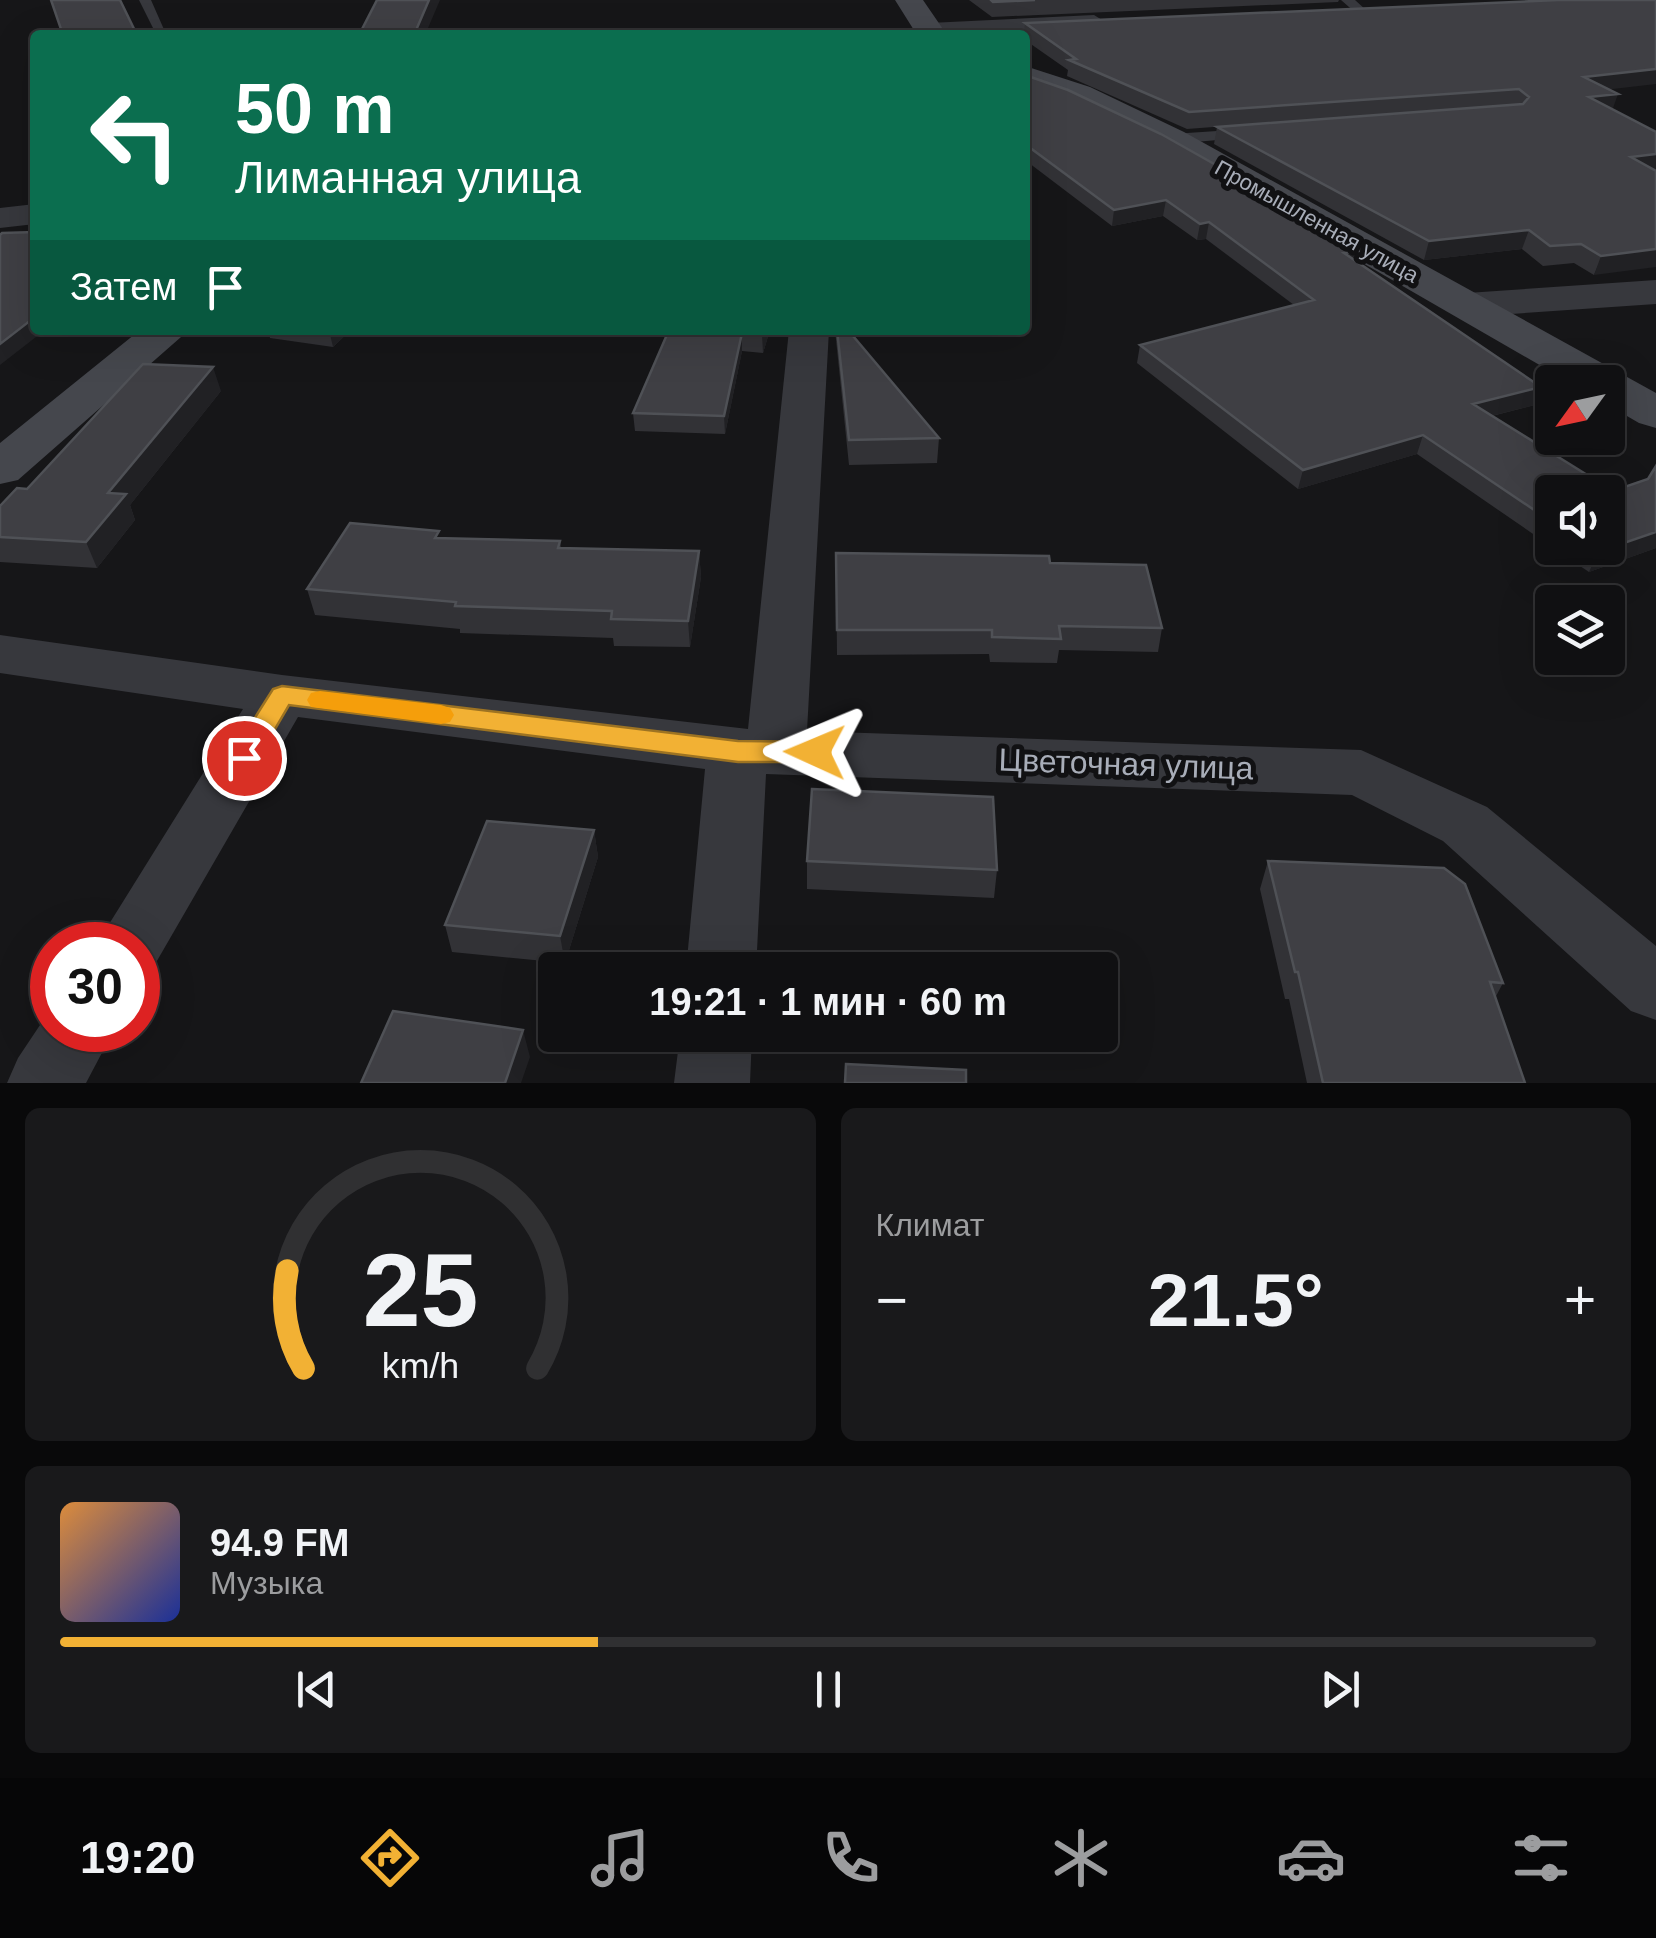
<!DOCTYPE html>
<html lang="ru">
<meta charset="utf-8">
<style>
body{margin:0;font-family:Arial,sans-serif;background:#19191b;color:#f1f3f6;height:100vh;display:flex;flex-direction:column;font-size:38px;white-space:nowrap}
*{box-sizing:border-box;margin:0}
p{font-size:32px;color:#9c9d9f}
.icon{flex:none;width:55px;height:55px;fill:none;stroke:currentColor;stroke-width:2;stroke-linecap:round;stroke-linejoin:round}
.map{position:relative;height:1083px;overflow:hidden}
.drawer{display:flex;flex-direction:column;gap:25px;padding:25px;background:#09090a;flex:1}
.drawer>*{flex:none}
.banner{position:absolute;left:30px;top:30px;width:1000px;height:305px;border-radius:10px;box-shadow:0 10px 40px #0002,0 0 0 2px #303032;background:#0b6e4f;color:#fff;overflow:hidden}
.needle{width:65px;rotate:237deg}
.fabs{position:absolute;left:1535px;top:365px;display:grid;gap:20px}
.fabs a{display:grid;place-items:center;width:90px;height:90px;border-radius:10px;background:#101012;box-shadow:0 10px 40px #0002,0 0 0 2px #303032;font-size:50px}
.speed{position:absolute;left:30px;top:922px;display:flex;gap:20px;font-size:50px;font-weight:700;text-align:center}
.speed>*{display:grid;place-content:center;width:130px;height:130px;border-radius:50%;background:#101012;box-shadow:0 10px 40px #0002,0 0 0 2px #303032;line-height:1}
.speed .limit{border:15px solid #d22;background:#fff;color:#111}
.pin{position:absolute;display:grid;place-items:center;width:85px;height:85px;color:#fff;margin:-42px;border:5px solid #fff;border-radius:50%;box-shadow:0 2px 10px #0007}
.me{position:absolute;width:110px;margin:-55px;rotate:271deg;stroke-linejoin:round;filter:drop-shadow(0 0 8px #0008)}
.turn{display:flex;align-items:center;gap:35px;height:210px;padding:0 40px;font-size:45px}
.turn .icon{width:130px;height:130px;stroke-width:2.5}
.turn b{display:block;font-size:70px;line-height:85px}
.then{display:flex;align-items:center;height:95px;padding:0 40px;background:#0003;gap:20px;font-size:38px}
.big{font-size:75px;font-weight:600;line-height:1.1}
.drawer .tile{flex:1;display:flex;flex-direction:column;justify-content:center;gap:15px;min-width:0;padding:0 35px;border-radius:15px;background:#19191b}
.drawer .dial{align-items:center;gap:0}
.dial svg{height:260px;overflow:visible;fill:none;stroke:#303032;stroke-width:7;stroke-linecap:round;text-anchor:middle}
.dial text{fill:#f1f3f6;stroke:none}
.song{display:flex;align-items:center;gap:30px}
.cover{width:120px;height:120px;border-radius:15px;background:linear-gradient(135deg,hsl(30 70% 55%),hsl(230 70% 35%))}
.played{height:10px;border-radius:5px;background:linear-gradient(90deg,#f2b134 35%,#303032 35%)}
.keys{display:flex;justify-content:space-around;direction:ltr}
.heat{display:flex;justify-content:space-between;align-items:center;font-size:55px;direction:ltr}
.drawer .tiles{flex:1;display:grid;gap:25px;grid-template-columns:1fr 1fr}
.tile:last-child{grid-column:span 2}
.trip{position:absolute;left:538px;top:952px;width:580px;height:100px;border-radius:10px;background:#101012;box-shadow:0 10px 40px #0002,0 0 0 2px #303032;font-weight:600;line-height:100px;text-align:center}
.tab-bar{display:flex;height:160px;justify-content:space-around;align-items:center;background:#060607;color:#9c9d9f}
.tab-bar .icon{width:70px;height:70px}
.tab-bar .current{color:#f2b134}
.tab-bar b{font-size:45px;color:#f1f3f6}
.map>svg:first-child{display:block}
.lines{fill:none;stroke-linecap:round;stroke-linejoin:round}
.lane{fill:#37383d;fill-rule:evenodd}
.street{fill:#37383d;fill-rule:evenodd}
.secondary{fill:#45474d;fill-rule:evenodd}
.wall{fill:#323236}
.shaded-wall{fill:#212124}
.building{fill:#3f3f44;stroke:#4f5156;stroke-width:2.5}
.route{fill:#f2b134;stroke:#9d7322;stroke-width:2.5}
.slow{fill:#f59e0b}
.labels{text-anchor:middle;stroke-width:10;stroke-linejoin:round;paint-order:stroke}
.far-street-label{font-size:22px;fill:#a8adb8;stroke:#111113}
.near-street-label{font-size:32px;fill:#a8adb8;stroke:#111113}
</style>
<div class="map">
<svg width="1656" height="1083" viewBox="0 0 1656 1083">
<rect width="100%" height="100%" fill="#161618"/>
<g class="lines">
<!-- lane -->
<path class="lane" d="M 139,0 L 151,0 L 166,34 L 156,34 Z
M 1341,0 L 1355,0 L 1367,11 L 1357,14 Z
M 1247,129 L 1252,131 L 1252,137 L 1172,144 L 1164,139 L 1172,134 Z"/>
<!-- street -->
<path class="street" d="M 1094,15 L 1107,23 L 1103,28 L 1008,35 L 919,35 L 916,31 L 929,23 Z
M 35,204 L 35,224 L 0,228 L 0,208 Z
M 1656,280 L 1656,304 L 1467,317 L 1453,313 L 1448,305 L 1453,297 L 1467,293 Z
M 789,330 L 829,330 L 807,731 L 1361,750 L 1487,807 L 1656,946 L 1656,1020 L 1631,1011 L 1443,841 L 1352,795 L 766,774 L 756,970 L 686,970 L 705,769 L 298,717 L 154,966 L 138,972 L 138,945 L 96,945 L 243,709 L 0,673 L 0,635 L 282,675 L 748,729 Z
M 52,1007 L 52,1030 L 114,1030 L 86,1083 L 7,1083 L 18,1058 Z
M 680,1035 L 752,1035 L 750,1083 L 674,1083 Z"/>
<!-- secondary -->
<path class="secondary" d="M 895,0 L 923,0 L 947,35 L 917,35 Z
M 1025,66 L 1090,87 L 1184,132 L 1656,393 L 1656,428 L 1639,423 L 1608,405 L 1608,382 L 1569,382 L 1160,146 L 1068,101 L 1025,86 Z
M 140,330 L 189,330 L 18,480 L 0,484 L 0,443 Z"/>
</g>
<!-- wall -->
<path class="wall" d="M 969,0 L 1339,0 L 1338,2 L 992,17 Z
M 1025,23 L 1609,89 L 1613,110 L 1656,132 L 1594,275 L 1574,263 L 1543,266 L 1522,249 L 1424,260 L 1214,144 L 1217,127 L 1253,124 L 1187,129 L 1067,76 L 1068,70 L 1025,40 L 1025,35 L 1024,35 Z
M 1025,75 L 1068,90 L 1161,134 L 1367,250 L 1363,265 L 1541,387 L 1535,405 L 1492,416 L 1613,491 L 1648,479 L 1656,466 L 1656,548 L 1589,572 L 1553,548 L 1608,548 L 1608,492 L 1552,492 L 1552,547 L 1417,454 L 1298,489 L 1137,363 L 1140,345 L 1294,305 L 1206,239 L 1197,240 L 1163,216 L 1112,226 L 1025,160 Z
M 268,330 L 351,330 L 333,347 L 270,338 Z
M 669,330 L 770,330 L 763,353 L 742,351 L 725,434 L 635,431 L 633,413 Z
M 835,330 L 848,330 L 939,438 L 937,463 L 849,465 Z
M 221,391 L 130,505 L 135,520 L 97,568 L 0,562 L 0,506 L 27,489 Z
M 441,538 L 560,541 L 561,548 L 699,551 L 701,577 L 690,647 L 614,646 L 613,638 L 460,633 L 460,629 L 315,615 L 307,589 Z
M 836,553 L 1050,563 L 1162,628 L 1158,652 L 1059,650 L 1057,663 L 990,662 L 989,654 L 837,655 Z
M 594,830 L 598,857 L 565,963 L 452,952 L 445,925 Z
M 807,861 L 997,870 L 994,898 L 807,889 Z
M 1268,861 L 1503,983 L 1495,998 L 1525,1083 L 1307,1083 L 1289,999 L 1285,999 L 1260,889 Z"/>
<!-- shaded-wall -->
<path class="shaded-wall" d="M 429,0 L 440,0 L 425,35 L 414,35 Z
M 1656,69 L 1656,84 L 1578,93 L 1584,77 Z
M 1618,94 L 1612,111 L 1589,97 Z
M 1656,154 L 1656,171 L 1631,157 Z
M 1166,200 L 1163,216 L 1112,226 L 1114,210 Z
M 1209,222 L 1206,239 L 1197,240 L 1200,224 Z
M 1529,230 L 1522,249 L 1424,260 L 1429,241 Z
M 1656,249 L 1656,267 L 1594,275 L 1601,256 Z
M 1367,250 L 1362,267 L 1344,253 Z
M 35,317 L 35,330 L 45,330 L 0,365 L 0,344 Z
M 329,330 L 351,330 L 333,347 Z
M 764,330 L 770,330 L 763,353 L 762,335 Z
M 742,333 L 742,351 L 725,434 L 724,416 Z
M 213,367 L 221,391 L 130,505 L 135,520 L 97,568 L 86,542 L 108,493 Z
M 1541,387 L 1535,405 L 1467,422 L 1473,404 Z
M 1423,435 L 1417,454 L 1298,489 L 1303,470 Z
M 1656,532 L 1656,548 L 1589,572 L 1598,552 Z
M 699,551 L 701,577 L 690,647 L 688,621 Z
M 594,830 L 598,857 L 565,963 L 560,936 Z
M 523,1030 L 530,1057 L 521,1083 L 505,1083 Z"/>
<!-- building -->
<path class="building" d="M 51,0 L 120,0 L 137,35 L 63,35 Z
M 377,0 L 429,0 L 414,35 L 359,35 Z
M 991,0 L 1035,0 L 993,2 Z
M 1558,0 L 1656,0 L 1656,69 L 1584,77 L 1618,94 L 1589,97 L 1656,132 L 1656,154 L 1631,157 L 1656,171 L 1656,249 L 1601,256 L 1581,244 L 1550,246 L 1529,230 L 1429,241 L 1217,127 L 1523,104 L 1529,97 L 1519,89 L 1189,112 L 1069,60 L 1076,59 L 1025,23 Z
M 1025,75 L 1068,90 L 1161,134 L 1367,250 L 1344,253 L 1541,387 L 1473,404 L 1613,491 L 1648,479 L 1656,466 L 1656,532 L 1598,552 L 1591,548 L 1608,548 L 1608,492 L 1552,492 L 1552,522 L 1423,435 L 1303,470 L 1140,345 L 1314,300 L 1209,222 L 1200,224 L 1166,200 L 1114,210 L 1025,144 Z
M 35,232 L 35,317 L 0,344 L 0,235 L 2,233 Z
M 669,330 L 764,330 L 762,335 L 742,333 L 724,416 L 633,413 Z
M 837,330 L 848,330 L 939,438 L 849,440 Z
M 143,364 L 213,367 L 108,493 L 126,494 L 86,542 L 0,537 L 0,506 L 17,488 L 27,489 Z
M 350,523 L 439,531 L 435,538 L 560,541 L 558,548 L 699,551 L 688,621 L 611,619 L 612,611 L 455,606 L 456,602 L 307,589 Z
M 836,553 L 1049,556 L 1050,563 L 1146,565 L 1162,628 L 1059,626 L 1061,639 L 992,637 L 992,630 L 837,630 Z
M 812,789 L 993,797 L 997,870 L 807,861 Z
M 487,821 L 594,830 L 560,936 L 445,925 Z
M 1268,861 L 1444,868 L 1465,884 L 1503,983 L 1490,982 L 1525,1083 L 1323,1083 L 1298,972 L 1295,972 Z
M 393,1011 L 523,1030 L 505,1083 L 361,1083 Z
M 846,1064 L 966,1070 L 966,1083 L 845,1083 Z"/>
<!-- route -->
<path class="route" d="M 282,686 L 738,741 L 815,742 L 824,745 L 828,752 L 824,759 L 815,762 L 738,762 L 289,705 L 254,765 L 234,765 L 230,758 L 234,751 L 273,689 Z"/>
<!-- slow -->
<path class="slow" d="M 320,691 L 441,705 L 450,708 L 454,715 L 450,722 L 441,724 L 311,707 L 307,700 L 311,693 Z"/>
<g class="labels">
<!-- far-street labels -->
<g class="far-street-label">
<text transform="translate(1317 221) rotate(29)" y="8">Промышленная улица</text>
</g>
<!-- near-street labels -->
<g class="near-street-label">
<text transform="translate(1126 764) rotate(2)" y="11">Цветочная улица</text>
</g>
</g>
</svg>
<div class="fabs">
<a><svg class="needle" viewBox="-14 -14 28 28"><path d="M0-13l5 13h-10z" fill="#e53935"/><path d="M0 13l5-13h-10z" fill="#9c9d9f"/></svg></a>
<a><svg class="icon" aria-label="sound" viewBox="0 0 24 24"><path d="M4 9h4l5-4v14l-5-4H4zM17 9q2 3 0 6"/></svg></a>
<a><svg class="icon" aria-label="layers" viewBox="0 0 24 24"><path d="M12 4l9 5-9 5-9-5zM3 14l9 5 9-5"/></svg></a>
</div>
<div class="speed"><div class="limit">30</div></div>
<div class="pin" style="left:244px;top:758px;background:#d93025"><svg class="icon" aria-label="arrive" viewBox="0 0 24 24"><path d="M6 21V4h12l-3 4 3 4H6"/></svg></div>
<svg class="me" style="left:815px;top:752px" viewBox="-20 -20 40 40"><path d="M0-17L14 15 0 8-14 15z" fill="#f2b134" stroke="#fff" stroke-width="4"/></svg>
<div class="trip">19:21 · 1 мин · 60 m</div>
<div class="banner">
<div class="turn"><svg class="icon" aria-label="left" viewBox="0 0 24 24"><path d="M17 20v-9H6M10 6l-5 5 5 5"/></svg><div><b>50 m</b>Лиманная улица</div></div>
<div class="then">Затем<svg class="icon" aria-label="arrive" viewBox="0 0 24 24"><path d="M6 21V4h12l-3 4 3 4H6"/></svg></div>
</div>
</div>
<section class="drawer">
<div class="tiles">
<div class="tile dial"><svg viewBox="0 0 100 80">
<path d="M14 69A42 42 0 1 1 86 69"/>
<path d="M14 69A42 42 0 0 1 9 39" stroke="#f2b134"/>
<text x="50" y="56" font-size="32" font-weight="700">25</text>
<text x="50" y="72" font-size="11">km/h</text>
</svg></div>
<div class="tile"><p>Климат</p>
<div class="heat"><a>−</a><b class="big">21.5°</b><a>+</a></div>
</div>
<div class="tile">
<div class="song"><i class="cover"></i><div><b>94.9 FM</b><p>Музыка</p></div></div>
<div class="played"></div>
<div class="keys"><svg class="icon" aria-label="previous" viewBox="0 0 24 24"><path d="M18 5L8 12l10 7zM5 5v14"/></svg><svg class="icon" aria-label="pause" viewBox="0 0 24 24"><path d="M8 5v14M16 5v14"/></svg><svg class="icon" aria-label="next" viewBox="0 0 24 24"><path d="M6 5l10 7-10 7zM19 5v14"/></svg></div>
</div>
</div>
</section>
<nav class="tab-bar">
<b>19:20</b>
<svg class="icon current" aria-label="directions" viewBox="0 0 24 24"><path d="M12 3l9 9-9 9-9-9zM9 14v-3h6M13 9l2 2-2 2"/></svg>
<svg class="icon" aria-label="music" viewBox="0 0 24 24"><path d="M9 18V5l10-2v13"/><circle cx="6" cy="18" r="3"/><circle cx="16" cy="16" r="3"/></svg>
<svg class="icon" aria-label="phone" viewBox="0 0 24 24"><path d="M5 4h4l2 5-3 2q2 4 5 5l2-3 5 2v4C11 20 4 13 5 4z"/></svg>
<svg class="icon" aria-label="climate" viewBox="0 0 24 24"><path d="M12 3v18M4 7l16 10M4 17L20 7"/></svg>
<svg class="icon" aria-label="car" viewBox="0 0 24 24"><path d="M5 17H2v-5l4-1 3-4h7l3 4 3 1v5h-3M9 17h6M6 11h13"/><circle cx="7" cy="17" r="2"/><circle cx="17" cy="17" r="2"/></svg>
<svg class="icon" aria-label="filters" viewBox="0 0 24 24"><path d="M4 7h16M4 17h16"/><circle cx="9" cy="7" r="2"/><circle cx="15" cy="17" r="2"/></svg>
</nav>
